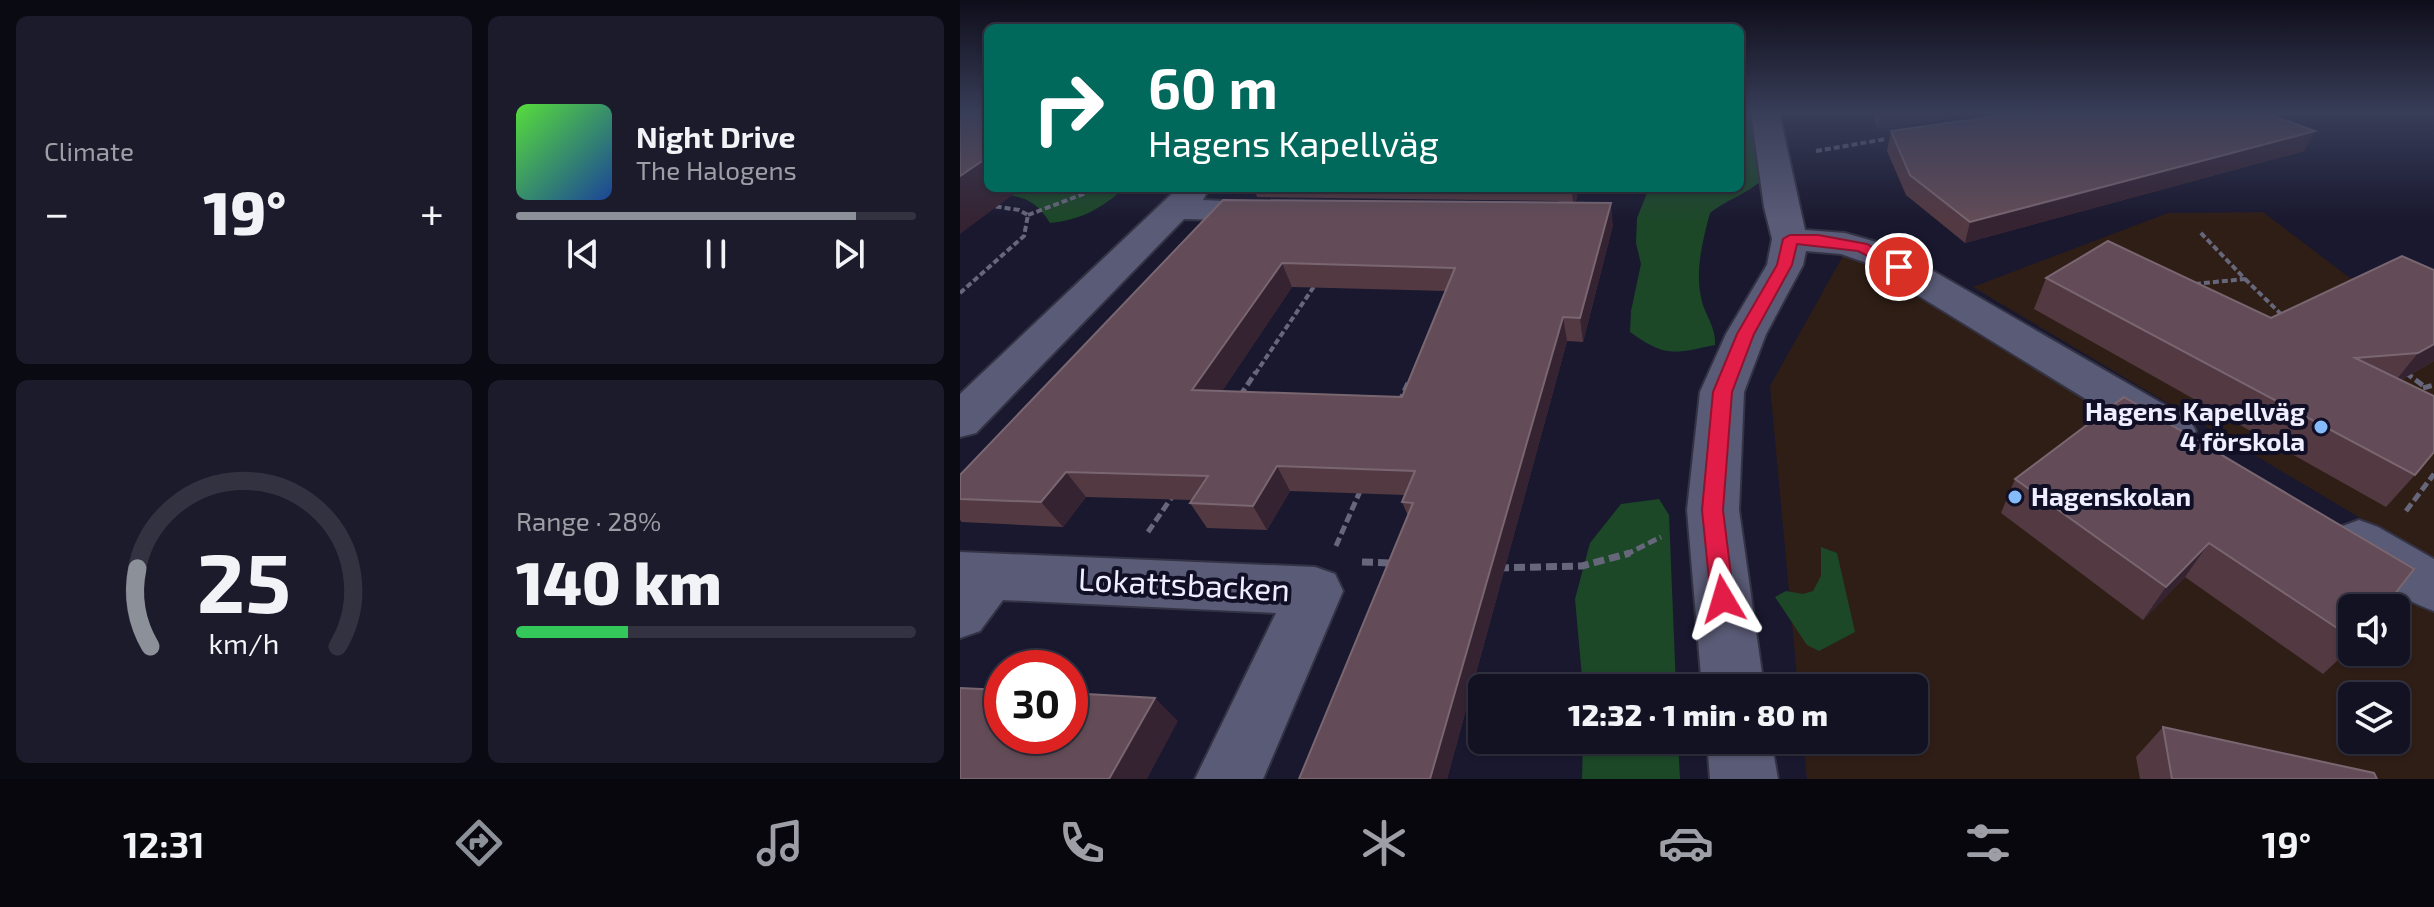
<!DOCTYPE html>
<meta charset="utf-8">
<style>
body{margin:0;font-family:"Exo 2",sans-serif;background:#1c1b2b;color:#f1f3f6;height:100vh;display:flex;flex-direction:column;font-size:30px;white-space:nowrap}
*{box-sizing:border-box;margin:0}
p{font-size:26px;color:#9d9ea6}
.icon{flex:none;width:44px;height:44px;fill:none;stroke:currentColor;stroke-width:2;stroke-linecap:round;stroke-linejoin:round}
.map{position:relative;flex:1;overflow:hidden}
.panel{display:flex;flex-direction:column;gap:16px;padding:16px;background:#0a0a13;width:960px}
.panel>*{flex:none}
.top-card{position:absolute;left:24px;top:24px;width:760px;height:168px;border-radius:12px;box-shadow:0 2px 6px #0004,0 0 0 2px #323241;background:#00695c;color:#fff;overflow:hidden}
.controls{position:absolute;left:1378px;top:594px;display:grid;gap:16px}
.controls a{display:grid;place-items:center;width:72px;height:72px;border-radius:12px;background:#131223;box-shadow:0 2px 6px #0004,0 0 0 2px #323241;font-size:40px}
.speed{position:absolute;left:24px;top:650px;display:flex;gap:16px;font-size:40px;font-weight:700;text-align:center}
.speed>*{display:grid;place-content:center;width:104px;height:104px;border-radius:50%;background:#131223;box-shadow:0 2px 6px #0004,0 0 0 2px #323241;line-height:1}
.speed .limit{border:12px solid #d22;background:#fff;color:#111}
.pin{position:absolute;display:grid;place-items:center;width:68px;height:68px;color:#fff;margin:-34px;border:4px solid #fff;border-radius:50%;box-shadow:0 2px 8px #0007}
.me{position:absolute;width:88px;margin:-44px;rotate:353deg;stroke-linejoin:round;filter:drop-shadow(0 0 6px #0008)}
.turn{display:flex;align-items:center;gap:28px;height:168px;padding:0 32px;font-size:36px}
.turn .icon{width:104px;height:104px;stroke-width:2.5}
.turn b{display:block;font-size:56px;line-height:68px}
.big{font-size:60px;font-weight:800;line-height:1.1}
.panel .card{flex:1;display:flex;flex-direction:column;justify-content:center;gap:12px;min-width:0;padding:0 28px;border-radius:12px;background:#1c1b2b}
.panel .dial{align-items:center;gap:0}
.dial svg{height:208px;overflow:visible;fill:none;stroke:#323241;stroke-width:7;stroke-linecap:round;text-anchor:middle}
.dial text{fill:#f1f3f6;stroke:none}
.song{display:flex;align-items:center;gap:24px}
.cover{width:96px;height:96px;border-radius:12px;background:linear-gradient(135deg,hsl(110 70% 55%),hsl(220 70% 35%))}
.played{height:8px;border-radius:4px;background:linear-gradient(90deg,#8c9099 85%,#323241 85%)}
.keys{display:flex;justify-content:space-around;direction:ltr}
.heat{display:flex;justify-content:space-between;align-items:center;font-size:44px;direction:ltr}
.charge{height:12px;border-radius:6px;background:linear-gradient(90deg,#34c759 28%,#323241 0)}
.panel .tiles{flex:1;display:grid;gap:16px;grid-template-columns:repeat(2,1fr)}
.trip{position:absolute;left:508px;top:674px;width:460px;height:80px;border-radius:12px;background:#131223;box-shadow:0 2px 6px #0004,0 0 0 2px #323241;font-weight:800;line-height:80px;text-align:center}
.menu{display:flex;height:128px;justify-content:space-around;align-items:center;background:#08070e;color:#9d9ea6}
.menu .icon{width:56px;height:56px}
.menu .current{color:#8c9099}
.menu b{font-size:36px;color:#f1f3f6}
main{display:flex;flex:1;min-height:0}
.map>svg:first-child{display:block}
.education{fill:#2f1e16;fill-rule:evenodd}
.green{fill:#1c4828}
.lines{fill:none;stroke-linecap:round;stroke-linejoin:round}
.minor-casing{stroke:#333345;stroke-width:4}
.path-far2{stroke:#67677b;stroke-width:4;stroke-dasharray:6 3;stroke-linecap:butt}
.path-far1{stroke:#67677b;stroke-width:5;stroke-dasharray:9 4;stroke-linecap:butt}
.path{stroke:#67677b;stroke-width:7;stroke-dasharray:11 5;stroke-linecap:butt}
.minor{fill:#5a5b76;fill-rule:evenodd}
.wall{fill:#533942;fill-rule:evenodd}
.shaded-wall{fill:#352332}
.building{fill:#634c57;stroke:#796671;stroke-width:2;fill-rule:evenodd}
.route{fill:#e11d48;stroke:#92132f;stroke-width:2}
.poi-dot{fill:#85bbfb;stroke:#100f25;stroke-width:3}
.labels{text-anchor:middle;stroke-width:8;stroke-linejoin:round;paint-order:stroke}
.poi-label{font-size:26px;font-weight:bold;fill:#edeeff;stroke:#100f25;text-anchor:end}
.near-street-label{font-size:32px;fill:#edeeff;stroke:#100f25}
</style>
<main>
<section class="panel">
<div class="tiles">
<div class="card"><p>Climate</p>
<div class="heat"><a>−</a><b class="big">19°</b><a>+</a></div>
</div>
<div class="card">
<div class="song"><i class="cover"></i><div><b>Night Drive</b><p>The Halogens</p></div></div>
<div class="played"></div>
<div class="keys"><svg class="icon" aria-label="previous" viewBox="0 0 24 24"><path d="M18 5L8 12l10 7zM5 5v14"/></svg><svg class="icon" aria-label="pause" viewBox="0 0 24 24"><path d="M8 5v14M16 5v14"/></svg><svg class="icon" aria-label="next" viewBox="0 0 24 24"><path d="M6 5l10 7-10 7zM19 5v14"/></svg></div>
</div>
<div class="card dial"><svg viewBox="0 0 100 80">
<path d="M14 69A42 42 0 1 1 86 69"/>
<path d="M14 69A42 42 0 0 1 9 39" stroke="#8c9099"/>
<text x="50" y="56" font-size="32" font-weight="700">25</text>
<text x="50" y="72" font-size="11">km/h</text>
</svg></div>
<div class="card"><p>Range · 28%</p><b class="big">140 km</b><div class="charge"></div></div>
</div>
</section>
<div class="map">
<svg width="1474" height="779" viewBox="0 0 1474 779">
<rect width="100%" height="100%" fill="#19182f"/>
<!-- education -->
<path class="education" d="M 1303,212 L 1390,278 L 1410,278 L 1474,292 L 1474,562 L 1013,287 L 1208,213 Z
M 883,256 L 901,257 L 1474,611 L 1474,779 L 847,779 L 843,740 L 954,740 L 954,688 L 838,688 L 810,386 ZM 1392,608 L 1436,608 L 1436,652 L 1392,652 ZM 1392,696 L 1436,696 L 1436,740 L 1392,740 Z"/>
<!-- green -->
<path class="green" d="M 780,112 L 790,116 L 801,181 C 785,195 766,200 750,213 C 743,239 735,270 741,297 C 744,315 756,325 755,345 C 713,354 705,357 670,332 L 671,311 L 681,264 L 676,243 L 677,218 L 689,188 L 780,188 Z
M 9,188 L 165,188 C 141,208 122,220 90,223 C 69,188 46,196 9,196 Z
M 699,499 L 709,515 L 716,688 L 623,688 L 615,599 L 630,543 L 661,504 Z
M 861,547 L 877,553 L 895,632 L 859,651 L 847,645 L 815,597 L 826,591 L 843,594 L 853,591 L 861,576 Z
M 623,740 L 718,740 L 720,779 L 622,779 Z"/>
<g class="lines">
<defs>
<path id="minor" d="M 791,112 L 819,112 L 845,230 L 885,233 L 930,246 L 1229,419 L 1236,431 L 1229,443 L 1213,448 L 1197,443 L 904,262 L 881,254 L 846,251 L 843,265 L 806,334 L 784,392 L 779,510 L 804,688 L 742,688 L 727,510 L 740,392 L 766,334 L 807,265 L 812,239 L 804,207 Z
M 218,188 L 249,188 L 243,200 L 327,204 L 332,211 L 327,218 L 315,221 L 224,219 L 16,433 L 0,437 L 0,394 Z
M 1399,520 L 1418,527 L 1474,559 L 1474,611 C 1444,600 1387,570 1372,542 L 1380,527 Z
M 0,552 L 355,567 L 375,574 L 383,591 L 303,779 L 235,779 L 316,613 L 43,600 L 20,631 L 0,638 Z
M 747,740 L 811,740 L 818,779 L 750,779 Z"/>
</defs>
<!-- minor casing -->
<use href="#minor" class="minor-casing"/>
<!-- path-far2 -->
<path class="path-far2" d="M 856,151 L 926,139
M 68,215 L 139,188
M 1285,279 L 1324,317
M 1235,284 L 1285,279 L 1239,231
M 0,293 L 64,236 L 68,215 L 59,210 L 33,206
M 1444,371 L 1448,374
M 295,374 L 357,282"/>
<!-- path-far1 -->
<path class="path-far1" d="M 1445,372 L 1465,387
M 1463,388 L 1474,385
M 280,396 L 296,372
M 439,403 L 448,383
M 1446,511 L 1474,474
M 188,532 L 214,494
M 376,546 L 401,489
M 665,555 L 701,537"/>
<!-- path -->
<path class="path" d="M 402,562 L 432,563
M 538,568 L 622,566 L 670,553"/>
<!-- minor -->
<use href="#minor" class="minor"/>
</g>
<!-- wall -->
<path class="wall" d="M 911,112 L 1035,112 L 918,129 Z
M 931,131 L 1344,151 L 1005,243 L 946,195 L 927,151 Z
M 294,188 L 620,188 L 615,202 L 653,225 L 623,342 L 607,341 L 487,779 L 339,779 L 448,516 L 442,502 L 445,495 L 330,491 L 307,530 L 247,528 L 230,503 L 232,500 L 126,497 L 103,527 L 2,522 L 0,520 L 0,475 L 263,200 L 600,202 L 597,201 L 297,197 ZM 332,287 L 486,291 L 442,397 L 262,391 Z
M 1442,256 L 1474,361 L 1441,380 L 1455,475 L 1426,507 L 1074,309 L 1086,278 L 1311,318 Z
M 1164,397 L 1392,608 L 1392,647 L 1363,674 L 1225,577 L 1183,620 L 1041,513 L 1055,479 Z
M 1203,727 L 1417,779 L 1180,779 L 1176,757 Z"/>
<!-- shaded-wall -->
<path class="shaded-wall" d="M 921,112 L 1035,112 L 918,129 Z
M 1355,131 L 1344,151 L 1005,243 L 1010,222 Z
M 28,157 L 28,188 L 62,188 L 0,234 L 0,176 Z
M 611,188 L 620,188 L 614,208 Z
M 651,203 L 653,225 L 623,342 L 620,318 Z
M 322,263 L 332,287 L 246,415 L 232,390 Z
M 603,317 L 607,341 L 487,779 L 470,779 Z
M 1474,344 L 1474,361 L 1432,385 L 1458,353 Z
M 317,466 L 330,491 L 307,530 L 293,506 Z
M 106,472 L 126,497 L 103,527 L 81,502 Z
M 1249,543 L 1225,577 L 1183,620 L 1206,587 Z
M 195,698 L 218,721 L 187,779 L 149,779 Z"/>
<!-- building -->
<path class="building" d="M 0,112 L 28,112 L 28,157 L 0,176 Z
M 1066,112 L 1303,112 L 1355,131 L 1010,222 L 950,175 L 931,131 Z
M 263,200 L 651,203 L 620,318 L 603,317 L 470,779 L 339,779 L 453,503 L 442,502 L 455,471 L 317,466 L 293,506 L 230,503 L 248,476 L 106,472 L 81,502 L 0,499 L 0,475 ZM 322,263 L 495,268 L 442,397 L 232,390 Z
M 1148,241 L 1311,318 L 1442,256 L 1474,270 L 1474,344 L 1458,353 L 1395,358 L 1474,396 L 1474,452 L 1455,475 L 1086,278 Z
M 1164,397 L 1454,569 L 1424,608 L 1392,608 L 1392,638 L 1249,543 L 1206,587 L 1055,479 Z
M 0,688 L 42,690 L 42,736 L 110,736 L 110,693 L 195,698 L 149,779 L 0,779 Z
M 1203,727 L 1414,773 L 1417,779 L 1212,779 Z"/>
<!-- sky -->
<linearGradient id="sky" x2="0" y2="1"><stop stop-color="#0e0d1a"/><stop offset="0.51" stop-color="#383d58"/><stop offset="1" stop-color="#383d58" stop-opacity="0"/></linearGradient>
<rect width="1474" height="221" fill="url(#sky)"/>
<!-- route -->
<path class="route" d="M 858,235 L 907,244 L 947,267 L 939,272 L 898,251 L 837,244 L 832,265 L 794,334 L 772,392 L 763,510 L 774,599 L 771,606 L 763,609 L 755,606 L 751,599 L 742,510 L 753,392 L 777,334 L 817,265 L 823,239 L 830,235 Z"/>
<!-- markers -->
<g class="poi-dot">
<circle cx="1361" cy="427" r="8"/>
<circle cx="1055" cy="497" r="8"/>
</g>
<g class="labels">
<!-- poi labels -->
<g class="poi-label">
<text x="1345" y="421">Hagens Kapellväg<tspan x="1345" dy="30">4 förskola</tspan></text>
<text x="1071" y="506" text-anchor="start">Hagenskolan</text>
</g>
<!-- near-street labels -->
<g class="near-street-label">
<text transform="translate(224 585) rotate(3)" y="11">Lokattsbacken</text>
</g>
</g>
</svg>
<div class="controls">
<a><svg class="icon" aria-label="sound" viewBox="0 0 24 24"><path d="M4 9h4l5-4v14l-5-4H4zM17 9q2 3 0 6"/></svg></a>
<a><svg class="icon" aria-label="layers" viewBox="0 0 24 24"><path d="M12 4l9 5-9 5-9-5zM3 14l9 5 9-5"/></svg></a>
</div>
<div class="speed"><div class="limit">30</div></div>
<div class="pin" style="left:939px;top:267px;background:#d93025"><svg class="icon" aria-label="arrive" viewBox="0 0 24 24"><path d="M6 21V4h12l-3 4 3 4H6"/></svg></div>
<svg class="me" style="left:763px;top:599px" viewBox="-20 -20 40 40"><path d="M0-17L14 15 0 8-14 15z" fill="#e11d48" stroke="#fff" stroke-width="4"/></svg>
<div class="trip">12:32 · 1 min · 80 m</div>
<div class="top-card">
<div class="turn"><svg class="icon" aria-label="right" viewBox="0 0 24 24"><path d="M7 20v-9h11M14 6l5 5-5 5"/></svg><div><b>60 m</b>Hagens Kapellväg</div></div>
</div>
</div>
</main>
<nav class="menu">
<b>12:31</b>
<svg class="icon current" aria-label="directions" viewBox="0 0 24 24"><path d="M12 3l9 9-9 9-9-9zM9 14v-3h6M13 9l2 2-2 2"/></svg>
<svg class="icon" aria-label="music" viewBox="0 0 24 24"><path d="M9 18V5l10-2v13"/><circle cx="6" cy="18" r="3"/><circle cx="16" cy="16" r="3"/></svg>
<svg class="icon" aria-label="phone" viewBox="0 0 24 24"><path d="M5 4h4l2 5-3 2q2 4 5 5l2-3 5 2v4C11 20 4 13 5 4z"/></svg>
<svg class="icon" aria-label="climate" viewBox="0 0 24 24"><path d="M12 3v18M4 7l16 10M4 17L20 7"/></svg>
<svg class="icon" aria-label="car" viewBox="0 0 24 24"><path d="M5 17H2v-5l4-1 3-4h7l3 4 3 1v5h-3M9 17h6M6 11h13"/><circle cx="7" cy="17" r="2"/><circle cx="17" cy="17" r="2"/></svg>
<svg class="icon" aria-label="filters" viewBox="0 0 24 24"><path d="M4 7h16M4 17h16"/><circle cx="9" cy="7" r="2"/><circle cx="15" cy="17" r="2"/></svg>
<b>19°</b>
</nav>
